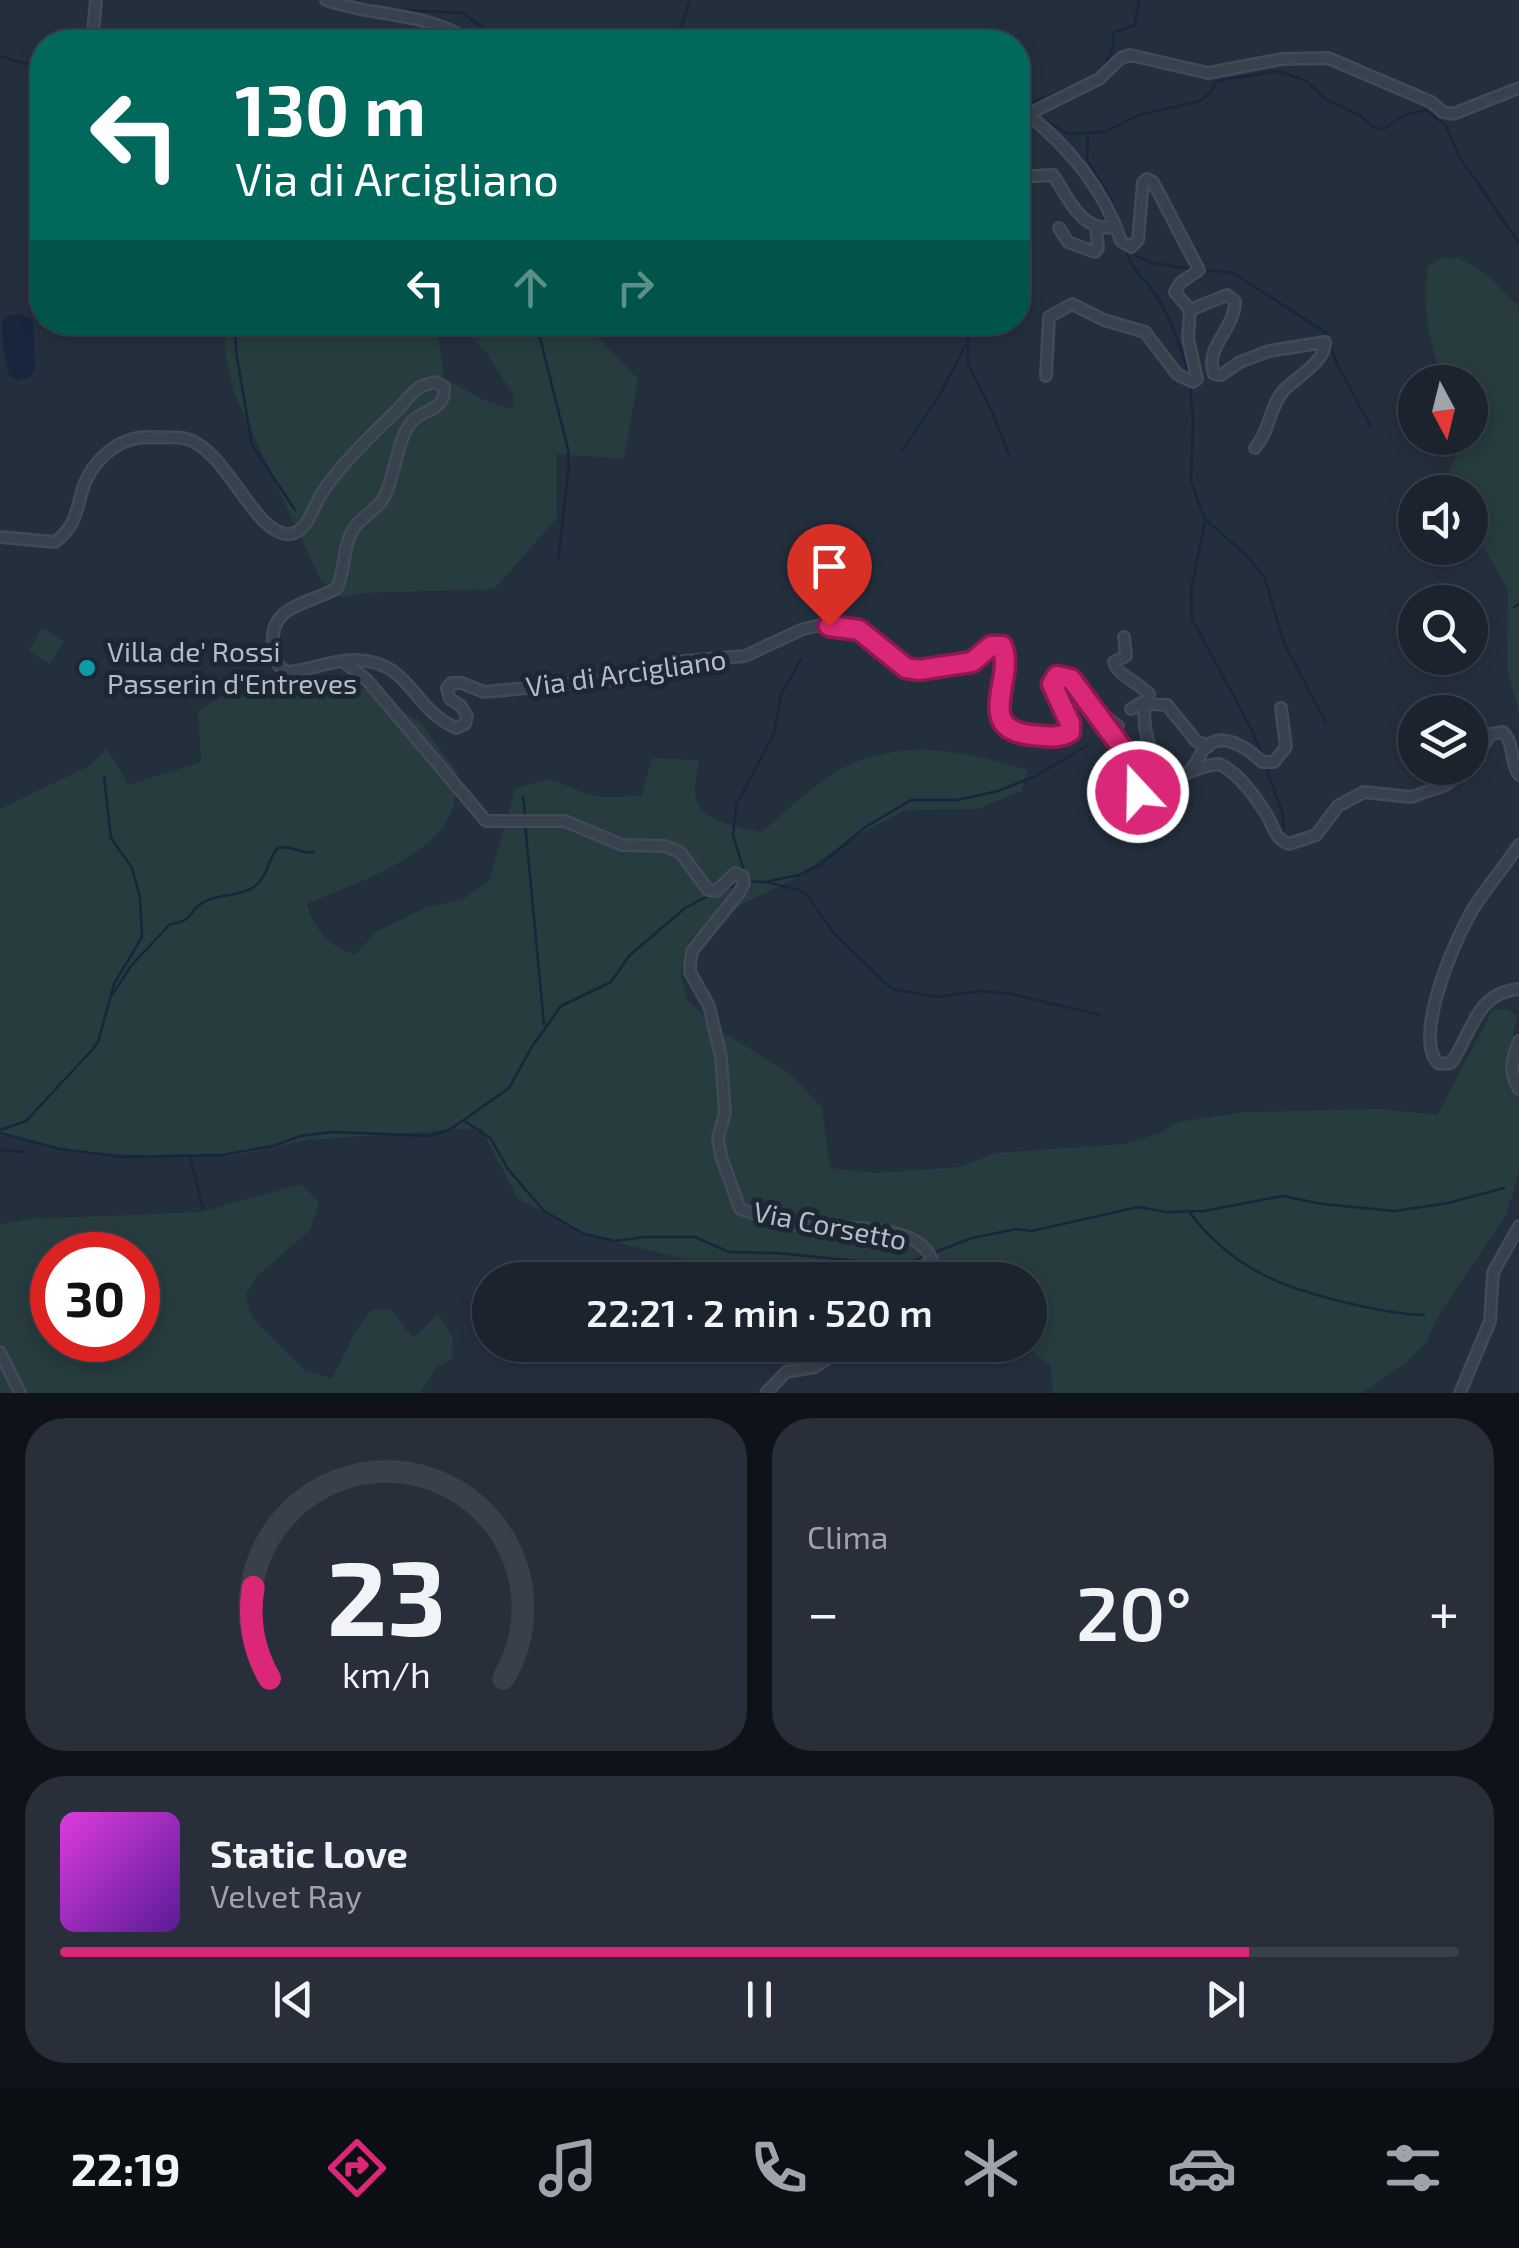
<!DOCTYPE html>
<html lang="it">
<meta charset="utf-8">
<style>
body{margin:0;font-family:"Exo 2",sans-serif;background:#282f3a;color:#f1f3f6;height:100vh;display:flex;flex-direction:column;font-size:38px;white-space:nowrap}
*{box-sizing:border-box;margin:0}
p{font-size:32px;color:#a0a4aa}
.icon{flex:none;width:55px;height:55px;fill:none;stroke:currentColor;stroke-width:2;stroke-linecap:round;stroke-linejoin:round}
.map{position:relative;height:1393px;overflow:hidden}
.details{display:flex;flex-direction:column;gap:25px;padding:25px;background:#0f1319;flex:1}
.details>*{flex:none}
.guide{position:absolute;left:30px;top:30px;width:1000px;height:305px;border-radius:40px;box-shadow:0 5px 15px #0003,0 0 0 2px #39404a;background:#00695c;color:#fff;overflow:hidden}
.needle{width:65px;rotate:173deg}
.buttons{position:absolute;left:1398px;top:365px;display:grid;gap:20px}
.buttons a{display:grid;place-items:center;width:90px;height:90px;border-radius:50%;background:#1b232e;box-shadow:0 5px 15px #0003,0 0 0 2px #39404a;font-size:50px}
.speed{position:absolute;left:30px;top:1232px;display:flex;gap:20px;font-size:50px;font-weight:700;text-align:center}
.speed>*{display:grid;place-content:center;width:130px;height:130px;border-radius:50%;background:#1b232e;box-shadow:0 5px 15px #0003,0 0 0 2px #39404a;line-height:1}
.speed .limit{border:15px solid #d22;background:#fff;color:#111}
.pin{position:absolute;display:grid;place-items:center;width:85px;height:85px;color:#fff;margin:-102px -42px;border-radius:50% 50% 50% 0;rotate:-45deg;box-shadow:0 0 10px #0007}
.pin .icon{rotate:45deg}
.me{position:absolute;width:110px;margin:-55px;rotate:339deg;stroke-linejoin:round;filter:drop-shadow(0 0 8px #0008)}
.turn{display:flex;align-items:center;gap:35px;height:210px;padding:0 40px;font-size:45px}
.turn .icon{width:130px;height:130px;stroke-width:2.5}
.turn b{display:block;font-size:70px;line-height:85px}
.lanes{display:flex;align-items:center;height:95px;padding:0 40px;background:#0003;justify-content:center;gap:50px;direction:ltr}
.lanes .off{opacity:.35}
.big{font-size:75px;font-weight:600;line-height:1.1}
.details .widget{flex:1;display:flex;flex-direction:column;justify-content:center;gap:15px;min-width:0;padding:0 35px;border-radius:40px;background:#282f3a}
.details .dial{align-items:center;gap:0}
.dial svg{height:260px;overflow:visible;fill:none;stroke:#39404a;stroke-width:7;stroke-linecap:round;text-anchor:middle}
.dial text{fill:#f1f3f6;stroke:none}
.song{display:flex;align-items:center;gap:30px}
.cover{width:120px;height:120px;border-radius:15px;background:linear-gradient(135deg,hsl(300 70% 55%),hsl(270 70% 35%))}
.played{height:10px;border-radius:5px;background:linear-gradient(90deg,#db2777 85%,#39404a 85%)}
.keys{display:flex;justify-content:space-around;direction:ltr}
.heat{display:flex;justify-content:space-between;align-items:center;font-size:55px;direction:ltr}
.details .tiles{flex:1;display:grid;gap:25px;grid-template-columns:1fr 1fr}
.widget:last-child{grid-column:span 2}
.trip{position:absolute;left:472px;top:1262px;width:575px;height:100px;border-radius:50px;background:#1b232e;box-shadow:0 5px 15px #0003,0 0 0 2px #39404a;font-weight:600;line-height:100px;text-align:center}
.tabs{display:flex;height:160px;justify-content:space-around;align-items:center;background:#0b0e12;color:#a0a4aa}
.tabs .icon{width:70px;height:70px}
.tabs .current{color:#db2777}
.tabs b{font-size:45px;color:#f1f3f6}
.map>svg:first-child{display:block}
.green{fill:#263c3f;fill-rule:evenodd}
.water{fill:#17263c}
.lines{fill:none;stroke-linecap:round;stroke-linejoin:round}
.stream{stroke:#17263c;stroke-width:2.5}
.street-casing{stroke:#414a57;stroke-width:14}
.street{stroke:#38414e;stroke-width:9}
.route-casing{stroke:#8e194d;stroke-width:25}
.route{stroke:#db2777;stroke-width:18}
.culture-dot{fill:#0f9aa8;stroke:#1d2633;stroke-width:4}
.labels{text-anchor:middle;stroke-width:10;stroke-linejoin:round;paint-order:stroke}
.poi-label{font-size:28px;fill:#b4bcc9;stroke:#1d2633;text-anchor:start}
.street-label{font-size:28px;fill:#b4bcc9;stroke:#1d2633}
</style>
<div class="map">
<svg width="1519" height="1393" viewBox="0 0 1519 1393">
<rect width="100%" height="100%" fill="#242f3e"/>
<!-- green -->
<path class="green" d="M 1459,258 L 1489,276 L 1519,307 L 1519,714 L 1507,669 L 1508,590 L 1470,524 L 1470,492 L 1455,492 L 1449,472 L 1463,438 L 1470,438 L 1470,382 L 1445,382 C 1429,347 1421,305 1428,266 L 1441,259 Z
M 403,322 L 422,333 L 438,331 L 444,378 L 482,399 L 512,409 L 514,396 L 487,354 L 469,334 L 465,323 L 584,323 L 638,379 L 624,459 L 557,454 L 557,518 L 494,589 L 366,593 L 339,597 L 321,581 L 234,393 L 225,351 L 226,323 Z
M 42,628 L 64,641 L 50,664 L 28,651 Z
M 352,682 L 420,722 L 457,772 C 456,782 456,794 454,804 C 442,856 350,885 306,904 C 319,934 324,943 355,955 L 376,932 L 427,907 L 462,900 L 489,881 L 515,790 C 559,771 554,785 592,795 C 607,799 627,797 642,795 L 652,758 L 699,760 C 698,770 694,783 695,793 C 697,822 740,828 762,832 C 787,811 812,785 841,769 C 900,737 966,751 1028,770 L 1021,791 L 978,809 L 905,810 L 852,838 L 793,879 L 719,916 L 691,937 L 683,954 L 681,977 L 688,1001 L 716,1028 L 792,1075 L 822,1108 L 830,1168 L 877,1173 L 959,1167 L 996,1153 L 1124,1144 L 1160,1133 L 1178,1122 L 1245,1112 L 1379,1109 L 1437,1115 L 1493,1010 L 1507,1009 L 1517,1016 L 1506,1070 L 1519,1099 L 1519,1172 L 1506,1215 L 1441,1311 L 1426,1343 L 1404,1364 L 1362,1393 L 1053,1393 L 1050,1365 L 1023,1345 L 1030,1345 L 1030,1280 L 790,1280 L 748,1275 L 591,1236 L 518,1199 L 481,1128 L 307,1140 L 239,1155 L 171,1157 L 74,1151 L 0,1135 L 0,809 L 89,766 L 107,748 L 128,785 L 201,762 L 198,711 L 225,694 L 298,683 Z
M 301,1184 L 319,1202 L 310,1230 L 257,1276 L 246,1295 L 252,1318 L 305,1370 L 332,1379 L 356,1330 L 372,1310 L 390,1309 L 413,1338 L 438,1314 L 453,1337 L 452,1359 L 437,1367 L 420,1393 L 0,1393 L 0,1224 L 31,1219 L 201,1212 ZM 52,1255 L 138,1255 L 138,1340 L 52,1340 Z"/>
<!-- water -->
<path class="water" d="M 21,314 L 33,321 L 35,368 L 29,378 L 17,380 L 9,376 L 3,347 L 2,322 L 6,316 Z"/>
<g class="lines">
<!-- stream -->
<path class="stream" d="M 351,0 L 387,9 L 463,13 L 482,27 L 489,42
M 676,42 L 690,0
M 0,56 L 23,63 L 42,64
M 1106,66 L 1114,43 L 1113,33 L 1135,25 L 1139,0
M 1490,104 L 1519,95
M 1021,107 L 1084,82
M 1037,115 L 1068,134 L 1105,132 L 1139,115 L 1200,101 L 1209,94 L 1217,81 L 1277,71 L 1305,80 L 1325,99 L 1359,115 L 1375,128 L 1384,129 L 1404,115 L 1426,110 L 1446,126 L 1459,156 L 1519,243
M 1088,133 L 1087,160 L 1111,199 L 1124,237
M 1126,250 C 1130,269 1148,282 1158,298 C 1172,322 1182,349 1189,376
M 1128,252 L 1153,263 L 1192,269
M 1200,269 L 1233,273 L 1325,332 L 1337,364 L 1371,427
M 235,322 L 236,352 L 252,445 L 295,510
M 536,322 L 568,449 L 569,466 L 558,561
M 968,322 L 968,364 L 991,409 L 1009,455
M 1190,383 L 1193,421 L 1191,481 L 1204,518 L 1245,554 L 1264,576 L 1284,643 L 1326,723
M 901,452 L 938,398 L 965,346
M 1205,522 L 1191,591 L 1192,619 L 1252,730 L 1264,760
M 1514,607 L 1519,604
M 1266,768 L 1283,814 L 1284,834
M 523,797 L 525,815
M 525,823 L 544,1024
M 745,874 L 733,835 L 736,805 L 774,734 L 781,695 L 801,659
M 747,881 L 764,882 L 799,875 L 820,865 L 864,828 L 911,800 L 957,800 L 998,791 L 1036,776 L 1088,745
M 766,882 L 799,890 L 807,895 L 835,935 L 892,989 L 937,997 L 981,991 L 1011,994 L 1101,1015
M 724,889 L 740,883
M 112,995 L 131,966 L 170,924 C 195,922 189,907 208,900 C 222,894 240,896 254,887 C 269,876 267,859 278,848 C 291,844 300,855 314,852
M 466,1122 L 491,1139 L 508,1169 L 544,1211 L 584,1234 L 615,1241 L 645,1237 L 695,1237 L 729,1252 L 776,1253 L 889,1264 L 910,1262 L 972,1238 L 1016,1229 L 1032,1231 L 1138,1207 L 1166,1212 L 1204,1211 L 1283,1196 L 1322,1204 L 1394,1211 L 1448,1203 L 1504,1188
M 0,1130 L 26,1121 L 92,1050 L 98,1042 L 114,984 L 142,937 L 140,897 L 132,868 L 111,838 L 104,777
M 0,1133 L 60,1149 L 123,1157 L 222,1155 L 273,1146 L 300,1136 L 333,1132 L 430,1136 L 451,1129 L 509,1088 L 533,1045 L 561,1006 L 611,982 L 629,956 L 685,908 L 712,894
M 0,1150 L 24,1152
M 190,1157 L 203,1209
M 1190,1213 C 1207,1236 1233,1259 1260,1273 C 1296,1293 1383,1314 1424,1315"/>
<defs>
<path id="street" d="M 326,0 C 372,17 431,12 471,42
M 92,42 L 96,0
M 1028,114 C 1070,149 1104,189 1121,241 L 1131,247 L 1138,240 L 1143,182 L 1147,179 L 1153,182 L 1199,270 L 1180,283 L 1175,292 L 1190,310 L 1227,295 L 1235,301 C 1235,330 1204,346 1214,374 L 1221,375 L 1240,362 L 1269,351 L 1325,342 C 1326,361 1297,377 1284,390 C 1269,407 1270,431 1255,448
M 1018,119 L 1099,79 L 1121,58 L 1130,55 L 1208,73 L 1282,59 L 1328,58 L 1431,102 L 1443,112 L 1453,114 L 1519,88
M 1018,177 L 1053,175 C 1070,200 1081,233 1116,227
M 1059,228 L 1068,242 L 1095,252 L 1098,248 L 1096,228
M 1046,376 L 1049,317 L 1072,304 L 1104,320 L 1145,332 L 1177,374 L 1193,382 L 1197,379 L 1188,338 L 1190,310
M 0,537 L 55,542 C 75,527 76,513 82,491 C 91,461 118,437 148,437 C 160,438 176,436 187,439 C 227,450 256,538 290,534 C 308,532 313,506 322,493 C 342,462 372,435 399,408 C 405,402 412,392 420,387 C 425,384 430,384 435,382 L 444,387 C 446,413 422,407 410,424 C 395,445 396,477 383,499 C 376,510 362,517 355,527 C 342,544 346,569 337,588 C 311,604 270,604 273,643 C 274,655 275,665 286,672 C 310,671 332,659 356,660 C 412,662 409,706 456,728 L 465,724 L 467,716 L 461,706 L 450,699 L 447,688 L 451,683 L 462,683 L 484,692 L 625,679 L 674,662 L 745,656 L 803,629 L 822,625 L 859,630 L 906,668 L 919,670 L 972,662 L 991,646 L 1002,646 C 1013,673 987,704 1009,730 L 1054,737 L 1070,733 L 1070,723 L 1052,689 L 1054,678 L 1066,677 L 1075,683 L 1095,716 L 1125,753 L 1141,795 L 1149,797 C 1166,782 1196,766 1219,764 C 1238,772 1254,795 1265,812 C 1274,825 1273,838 1289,844 L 1316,835 L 1338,806 L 1364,792 L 1411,797 L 1446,785 L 1468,768
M 1124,637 L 1126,656 L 1114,662 C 1118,676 1138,682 1149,694 L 1144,710 L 1145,728 L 1160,787
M 343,661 L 367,680 L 486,821 L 565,821 L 622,845 L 665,846 L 680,852 L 708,890 L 716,891 L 735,873 L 743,876 L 744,883 L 739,893 L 692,951 L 690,964 L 690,972 L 709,1006 L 721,1057 L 725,1113 L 718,1138 L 721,1156 L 740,1209 C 755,1213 770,1220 785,1223 C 823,1231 916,1217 932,1260 L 905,1280
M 1092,706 L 1118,726
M 1131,709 L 1141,703 L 1167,705 L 1196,741 L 1209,746
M 1470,766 L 1491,734 L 1503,732 C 1516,746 1509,761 1519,775
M 1189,771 C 1197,764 1198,758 1203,750 C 1220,728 1249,749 1262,762 L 1274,762 L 1286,747 L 1281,708
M 1519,845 C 1504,867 1487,887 1473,909 C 1456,937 1411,1039 1439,1064 L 1451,1063 C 1473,1032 1475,993 1519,989
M 1519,1041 C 1512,1059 1508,1072 1519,1089
M 0,1352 L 20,1393
M 766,1393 L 786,1372 L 815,1367 L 848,1345
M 1460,1393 L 1490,1321 L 1493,1273 L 1519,1226"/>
</defs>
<!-- street casing -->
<use href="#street" class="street-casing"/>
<!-- street -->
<use href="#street" class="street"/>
</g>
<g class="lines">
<defs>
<path id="route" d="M 829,626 L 859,630 L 906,668 L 919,670 L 972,662 L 991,646 L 1002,646 C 1016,679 972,729 1032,735 C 1045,736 1058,739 1070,732 L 1070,723 L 1052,684 L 1057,676 L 1071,679 L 1125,752 L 1138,792"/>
</defs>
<!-- route casing -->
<use href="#route" class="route-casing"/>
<!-- route -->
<use href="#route" class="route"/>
</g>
<!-- markers -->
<circle class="culture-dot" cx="87" cy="668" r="10"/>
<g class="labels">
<!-- poi labels -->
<g class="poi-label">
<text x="107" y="662">Villa de' Rossi<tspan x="107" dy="32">Passerin d'Entreves</tspan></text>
</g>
<!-- street labels -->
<g class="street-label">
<text transform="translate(626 673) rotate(-8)" y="10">Via di Arcigliano</text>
<text transform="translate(830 1226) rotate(11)" y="10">Via Corsetto</text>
</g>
</g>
</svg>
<div class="buttons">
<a><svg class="needle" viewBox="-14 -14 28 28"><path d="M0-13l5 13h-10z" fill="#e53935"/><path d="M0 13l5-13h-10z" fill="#a0a4aa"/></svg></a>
<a><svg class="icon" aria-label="sound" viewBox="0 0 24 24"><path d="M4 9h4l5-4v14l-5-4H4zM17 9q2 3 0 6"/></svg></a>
<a><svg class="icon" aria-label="search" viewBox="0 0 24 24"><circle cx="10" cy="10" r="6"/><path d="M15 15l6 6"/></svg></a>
<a><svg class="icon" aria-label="layers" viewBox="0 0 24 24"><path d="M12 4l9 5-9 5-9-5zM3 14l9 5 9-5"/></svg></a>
</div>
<div class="speed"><div class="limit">30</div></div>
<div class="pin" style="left:829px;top:626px;background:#d93025"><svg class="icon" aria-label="arrive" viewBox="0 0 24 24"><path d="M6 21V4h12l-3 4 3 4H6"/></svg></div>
<svg class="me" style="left:1138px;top:792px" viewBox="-20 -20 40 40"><circle r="17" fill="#db2777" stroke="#fff" stroke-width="3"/><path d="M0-11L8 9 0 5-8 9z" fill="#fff"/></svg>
<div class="trip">22:21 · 2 min · 520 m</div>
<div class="guide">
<div class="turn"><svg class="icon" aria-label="left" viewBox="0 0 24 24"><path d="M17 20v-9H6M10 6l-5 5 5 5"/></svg><div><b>130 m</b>Via di Arcigliano</div></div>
<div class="lanes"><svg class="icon" aria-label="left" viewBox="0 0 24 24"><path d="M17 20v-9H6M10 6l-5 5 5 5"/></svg><svg class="icon off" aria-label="ahead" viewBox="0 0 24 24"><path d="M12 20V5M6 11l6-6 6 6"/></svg><svg class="icon off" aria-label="right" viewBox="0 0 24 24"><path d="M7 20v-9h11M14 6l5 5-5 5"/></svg></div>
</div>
</div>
<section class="details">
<div class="tiles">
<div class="widget dial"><svg viewBox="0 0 100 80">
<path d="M14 69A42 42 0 1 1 86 69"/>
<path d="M14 69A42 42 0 0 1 9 41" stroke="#db2777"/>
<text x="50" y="56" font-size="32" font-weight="700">23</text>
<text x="50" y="72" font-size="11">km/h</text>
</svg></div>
<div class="widget"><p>Clima</p>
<div class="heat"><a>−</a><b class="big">20°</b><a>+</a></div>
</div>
<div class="widget">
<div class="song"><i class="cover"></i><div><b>Static Love</b><p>Velvet Ray</p></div></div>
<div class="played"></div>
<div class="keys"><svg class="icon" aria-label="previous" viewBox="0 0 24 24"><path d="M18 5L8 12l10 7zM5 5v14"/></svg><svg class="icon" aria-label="pause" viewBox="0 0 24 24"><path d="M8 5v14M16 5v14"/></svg><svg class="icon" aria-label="next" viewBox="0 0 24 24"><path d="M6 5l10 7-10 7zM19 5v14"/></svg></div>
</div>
</div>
</section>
<nav class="tabs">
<b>22:19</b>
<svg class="icon current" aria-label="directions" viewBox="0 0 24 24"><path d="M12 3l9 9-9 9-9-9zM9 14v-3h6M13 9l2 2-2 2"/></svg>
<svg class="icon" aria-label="music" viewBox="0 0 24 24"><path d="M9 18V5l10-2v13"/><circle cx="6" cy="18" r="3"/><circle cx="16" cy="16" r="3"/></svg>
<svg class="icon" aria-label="phone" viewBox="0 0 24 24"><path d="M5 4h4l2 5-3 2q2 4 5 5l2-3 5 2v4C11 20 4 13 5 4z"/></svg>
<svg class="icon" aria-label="climate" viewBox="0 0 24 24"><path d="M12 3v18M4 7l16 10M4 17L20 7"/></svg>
<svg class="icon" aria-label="car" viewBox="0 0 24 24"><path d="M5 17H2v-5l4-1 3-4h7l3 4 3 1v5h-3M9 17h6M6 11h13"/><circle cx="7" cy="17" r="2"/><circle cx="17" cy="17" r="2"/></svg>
<svg class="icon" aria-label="filters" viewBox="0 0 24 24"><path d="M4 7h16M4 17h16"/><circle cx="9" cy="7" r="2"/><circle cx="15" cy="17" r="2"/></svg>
</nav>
